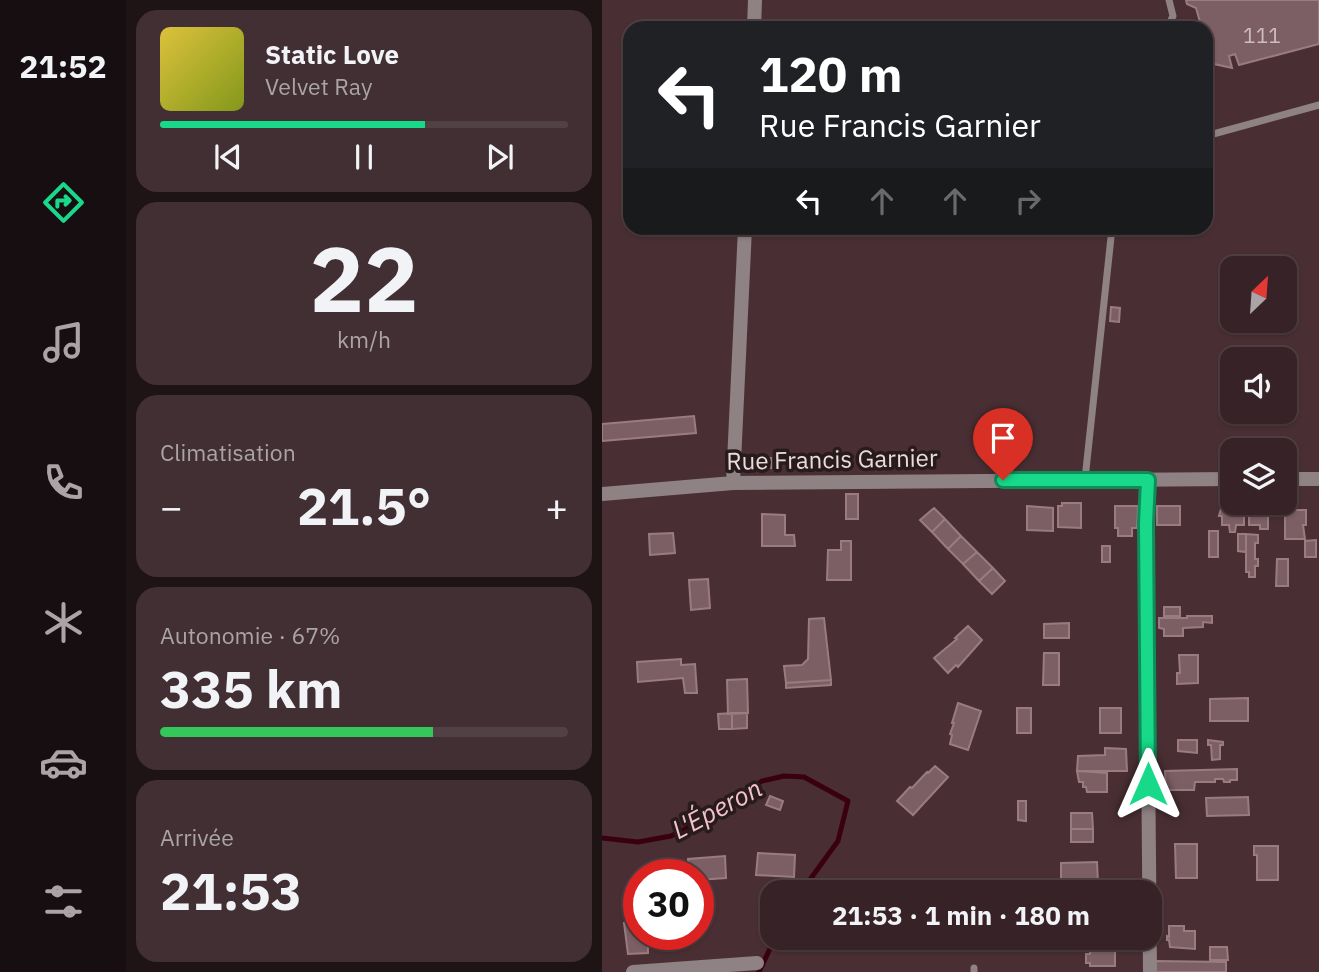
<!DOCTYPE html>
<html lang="fr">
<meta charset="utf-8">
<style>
body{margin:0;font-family:"IBM Plex Sans",sans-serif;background:#422f33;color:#f1f3f6;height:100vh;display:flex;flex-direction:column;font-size:26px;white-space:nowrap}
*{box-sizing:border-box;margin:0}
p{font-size:23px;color:#aaa4a7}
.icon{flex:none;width:38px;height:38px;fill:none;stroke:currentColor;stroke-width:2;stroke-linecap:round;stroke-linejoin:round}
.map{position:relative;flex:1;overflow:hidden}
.sheet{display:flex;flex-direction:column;gap:10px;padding:10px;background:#1e1315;width:476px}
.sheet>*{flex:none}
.guide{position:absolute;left:21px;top:21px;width:590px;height:214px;border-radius:21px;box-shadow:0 2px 5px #0004,0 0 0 2px #514044;background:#202124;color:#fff;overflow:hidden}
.needle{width:46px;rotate:25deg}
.tools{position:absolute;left:618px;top:256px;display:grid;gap:14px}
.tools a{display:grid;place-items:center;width:77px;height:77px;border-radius:14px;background:#372327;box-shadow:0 2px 5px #0004,0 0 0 2px #514044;font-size:35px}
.speed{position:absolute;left:21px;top:859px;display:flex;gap:14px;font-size:35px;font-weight:700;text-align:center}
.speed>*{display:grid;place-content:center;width:91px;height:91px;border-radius:50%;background:#372327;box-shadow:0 2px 5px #0004,0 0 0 2px #514044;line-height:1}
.speed .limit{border:10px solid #d22;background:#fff;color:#111}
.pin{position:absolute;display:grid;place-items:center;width:60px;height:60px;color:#fff;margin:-72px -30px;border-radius:50% 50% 50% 0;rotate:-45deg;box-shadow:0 0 7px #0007}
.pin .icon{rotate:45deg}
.me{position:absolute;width:77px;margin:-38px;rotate:0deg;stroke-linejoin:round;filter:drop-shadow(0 0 5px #0008)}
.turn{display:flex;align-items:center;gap:24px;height:147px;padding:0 21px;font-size:32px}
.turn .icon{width:91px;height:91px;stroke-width:2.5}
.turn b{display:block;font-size:49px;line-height:60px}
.lanes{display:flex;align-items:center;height:66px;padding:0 21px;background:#0003;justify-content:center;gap:35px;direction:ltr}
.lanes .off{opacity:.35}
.big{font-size:52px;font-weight:700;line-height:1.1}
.sheet .tile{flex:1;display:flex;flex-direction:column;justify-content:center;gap:10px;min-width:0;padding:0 24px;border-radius:21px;background:#422f33}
.sheet .dial{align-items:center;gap:0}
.dial b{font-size:91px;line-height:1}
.song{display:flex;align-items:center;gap:21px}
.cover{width:84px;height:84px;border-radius:10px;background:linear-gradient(135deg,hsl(50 70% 55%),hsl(70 70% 35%))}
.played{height:7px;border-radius:4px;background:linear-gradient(90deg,#17d989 65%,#514044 65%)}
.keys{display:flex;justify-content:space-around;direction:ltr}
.heat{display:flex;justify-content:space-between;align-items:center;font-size:38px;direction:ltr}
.charge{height:10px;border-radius:5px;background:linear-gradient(90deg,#34c759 67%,#514044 0)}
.trip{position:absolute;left:158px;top:880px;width:402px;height:70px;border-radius:21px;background:#372327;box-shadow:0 2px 5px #0004,0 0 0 2px #514044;font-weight:700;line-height:70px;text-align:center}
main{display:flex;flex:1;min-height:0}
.dock{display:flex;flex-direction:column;width:126px;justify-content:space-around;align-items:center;background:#160e10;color:#aaa4a7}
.dock .icon{width:49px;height:49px}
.dock .current{color:#17d989}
.dock b{font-size:32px;color:#f1f3f6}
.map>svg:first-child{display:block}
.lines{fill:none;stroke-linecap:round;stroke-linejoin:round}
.stream{stroke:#3a0012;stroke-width:5}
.building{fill:#7c5f64;stroke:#997b80;stroke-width:2}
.service{stroke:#8f8284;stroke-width:7}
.minor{stroke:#8f8284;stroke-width:14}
.route-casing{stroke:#0f8d59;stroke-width:18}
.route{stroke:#17d989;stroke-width:12}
.labels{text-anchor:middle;stroke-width:7;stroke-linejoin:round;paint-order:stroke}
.number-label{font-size:21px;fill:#d0bcbf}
.street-label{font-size:24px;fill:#ecdbdd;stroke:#271b1d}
.water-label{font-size:26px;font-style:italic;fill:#f5c2ca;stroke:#271b1d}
</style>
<main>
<nav class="dock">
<b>21:52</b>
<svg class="icon current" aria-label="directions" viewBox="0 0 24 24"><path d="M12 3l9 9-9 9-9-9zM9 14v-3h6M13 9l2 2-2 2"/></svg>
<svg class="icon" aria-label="music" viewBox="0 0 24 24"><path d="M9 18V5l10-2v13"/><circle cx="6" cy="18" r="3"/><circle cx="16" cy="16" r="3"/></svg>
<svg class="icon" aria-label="phone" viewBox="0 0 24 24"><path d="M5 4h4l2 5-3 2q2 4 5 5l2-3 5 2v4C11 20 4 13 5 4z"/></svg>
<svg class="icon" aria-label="climate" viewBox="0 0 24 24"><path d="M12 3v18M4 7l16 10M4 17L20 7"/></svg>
<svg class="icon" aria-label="car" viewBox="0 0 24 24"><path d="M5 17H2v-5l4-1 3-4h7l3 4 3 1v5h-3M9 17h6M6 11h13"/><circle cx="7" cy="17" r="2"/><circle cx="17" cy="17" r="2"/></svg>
<svg class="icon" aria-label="filters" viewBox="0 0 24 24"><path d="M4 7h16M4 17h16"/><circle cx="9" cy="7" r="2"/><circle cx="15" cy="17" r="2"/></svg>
</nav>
<section class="sheet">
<div class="tile">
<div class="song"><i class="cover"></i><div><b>Static Love</b><p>Velvet Ray</p></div></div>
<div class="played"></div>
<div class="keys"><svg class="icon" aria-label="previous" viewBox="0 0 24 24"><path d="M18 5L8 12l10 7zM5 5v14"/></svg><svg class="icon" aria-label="pause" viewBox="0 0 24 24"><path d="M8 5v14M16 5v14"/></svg><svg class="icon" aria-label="next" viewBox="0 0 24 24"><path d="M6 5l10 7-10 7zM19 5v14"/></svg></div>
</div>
<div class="tile dial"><b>22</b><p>km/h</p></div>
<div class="tile"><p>Climatisation</p>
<div class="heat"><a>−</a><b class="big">21.5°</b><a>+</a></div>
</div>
<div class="tile"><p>Autonomie · 67%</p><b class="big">335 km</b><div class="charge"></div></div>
<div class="tile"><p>Arrivée</p><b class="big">21:53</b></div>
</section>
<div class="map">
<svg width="717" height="972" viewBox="0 0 717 972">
<rect width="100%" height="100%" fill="#492f34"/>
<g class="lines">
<!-- stream -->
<path class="stream" d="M 0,838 L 36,842 L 69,836 L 106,818 L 160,781 L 182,776 L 202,777 L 246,801 L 236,841 L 199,892
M 157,972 L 173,938"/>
</g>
<!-- building -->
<path class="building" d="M 584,0 L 717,0 L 717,44 L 637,65 L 633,54 L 627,56 L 630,68 L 612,64 L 604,57 L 604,28 L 596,28 L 598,22 L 594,8 L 585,4 Z
M 509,307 L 518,308 L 517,322 L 508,321 Z
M 92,416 L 94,433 L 0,441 L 0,424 Z
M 169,458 L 169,468 L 146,468 L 146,459 Z
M 244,494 L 256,494 L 256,519 L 244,519 Z
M 460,503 L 479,503 L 479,528 L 456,527 L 456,506 L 460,506 Z
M 620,505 L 642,505 L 642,525 L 634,525 L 633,532 L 628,532 L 627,525 L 620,525 L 620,516 L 617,516 Z
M 647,505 L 666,505 L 666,529 L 658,529 L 658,525 L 647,525 Z
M 425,506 L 451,508 L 451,531 L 425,530 Z
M 513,506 L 536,506 L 535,528 L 530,528 L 530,536 L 516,536 L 516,528 L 513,528 Z
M 555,506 L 578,506 L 578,525 L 555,525 Z
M 332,508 L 343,519 L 330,532 L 318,520 Z
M 683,510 L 704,510 L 704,525 L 701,525 L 703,539 L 683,539 Z
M 160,514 L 183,515 L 183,535 L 192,535 L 193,546 L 160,546 Z
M 343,519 L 359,536 L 346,549 L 330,532 Z
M 607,531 L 616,531 L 616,557 L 607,557 Z
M 71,533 L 73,553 L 48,555 L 47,534 Z
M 636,534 L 644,534 L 644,552 L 636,551 Z
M 644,534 L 656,535 L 656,543 L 653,543 L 653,559 L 656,559 L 656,566 L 653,566 L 653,577 L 647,577 L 647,572 L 644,572 Z
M 359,536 L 375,552 L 361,564 L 346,549 Z
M 714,540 L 714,557 L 703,557 L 703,541 Z
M 239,541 L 249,541 L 249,580 L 225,580 L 226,550 L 239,550 Z
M 500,546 L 508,546 L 508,562 L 500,562 Z
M 375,552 L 391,568 L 377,581 L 361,564 Z
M 675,559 L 686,559 L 686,586 L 674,586 Z
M 391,568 L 403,581 L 390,594 L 377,581 Z
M 106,579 L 108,608 L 89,610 L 87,580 Z
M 562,607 L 578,607 L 578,616 L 562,616 Z
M 585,616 L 610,616 L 610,623 L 601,622 L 601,627 L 581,628 L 581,636 L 562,636 L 562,629 L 557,628 L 557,618 L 585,618 Z
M 222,618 L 229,680 L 184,683 L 182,666 L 200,665 L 206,659 L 207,619 Z
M 467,623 L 467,638 L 442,638 L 442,624 Z
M 366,626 L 380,640 L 356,667 L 354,665 L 346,673 L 332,658 L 355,639 L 353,638 Z
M 442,653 L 457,653 L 457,685 L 441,685 Z
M 577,655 L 596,655 L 596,683 L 575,684 L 575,673 L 578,673 Z
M 79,659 L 79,665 L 93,664 L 95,693 L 83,693 L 81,678 L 36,682 L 35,662 Z
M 145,679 L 146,713 L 126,714 L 125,680 Z
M 229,680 L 229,685 L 184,688 L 184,683 Z
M 646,698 L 646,721 L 608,721 L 608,699 Z
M 356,703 L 379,711 L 366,750 L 348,744 L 350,735 L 348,734 L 352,723 L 350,723 Z
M 415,708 L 429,708 L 429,733 L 415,733 Z
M 498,708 L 519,708 L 519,733 L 498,733 Z
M 130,713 L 130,729 L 117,729 L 116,714 Z
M 130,713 L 145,713 L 145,728 L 130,729 Z
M 576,740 L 595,740 L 595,753 L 576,751 Z
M 606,740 L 621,742 L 621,745 L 618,745 L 618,759 L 610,760 L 609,745 L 606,745 Z
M 503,748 L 524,749 L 525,771 L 475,771 L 476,756 L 503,755 Z
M 333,766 L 346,777 L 311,815 L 295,801 L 308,787 L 310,788 L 325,772 L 326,773 Z
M 635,769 L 635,780 L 628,780 L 628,782 L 622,782 L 621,779 L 613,779 L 613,782 L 593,782 L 592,790 L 564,790 L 563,771 Z
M 475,771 L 505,773 L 505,792 L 485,792 L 484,787 L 481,787 L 481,782 L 477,782 Z
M 168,796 L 181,801 L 178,810 L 164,805 Z
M 646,797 L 647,815 L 605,816 L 604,798 Z
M 416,801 L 424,801 L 424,821 L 416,820 Z
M 469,813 L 490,813 L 491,829 L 469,829 Z
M 469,829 L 491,829 L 491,842 L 469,842 Z
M 573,844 L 595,844 L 595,878 L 574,878 Z
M 652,846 L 676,846 L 676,880 L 655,880 L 655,855 L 652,855 Z
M 156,853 L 193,855 L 192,877 L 154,875 Z
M 123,856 L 124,878 L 96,880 L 96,875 L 87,875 L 86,859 Z
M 495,862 L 496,884 L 459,882 L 459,863 Z
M 35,922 L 35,935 L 48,935 L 49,946 L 46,946 L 46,953 L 26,954 L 22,923 Z
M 567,926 L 582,926 L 582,931 L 593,931 L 593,949 L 568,947 L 567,940 L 565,940 L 565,936 L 567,937 Z
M 608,947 L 625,947 L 626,960 L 608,960 Z
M 488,951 L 513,951 L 513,966 L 488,966 L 488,963 L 484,963 L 484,954 L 488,954 Z
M 553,961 L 624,962 L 624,972 L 553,972 Z"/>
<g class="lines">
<!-- service -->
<path class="service" d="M 565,28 L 571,16 L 567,0
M 604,136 L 717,105
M 483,479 L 510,228
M 372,968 L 372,972"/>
<!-- minor -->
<path class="minor" d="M 152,28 L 153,0
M 682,479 L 717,479
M 546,480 L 544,523 L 548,972
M 131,483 L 143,228
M 0,494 L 131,483 L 630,479
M 31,972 L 155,963"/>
</g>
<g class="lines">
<defs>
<path id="route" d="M 401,480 L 546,480 L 544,523 L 546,784"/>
</defs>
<!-- route casing -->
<use href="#route" class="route-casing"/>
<!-- route -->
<use href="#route" class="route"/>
</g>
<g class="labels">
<!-- number labels -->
<g class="number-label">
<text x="660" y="43">111</text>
</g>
<!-- street labels -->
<g class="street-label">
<text transform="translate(230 460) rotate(-1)" y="8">Rue Francis Garnier</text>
</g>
<!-- water labels -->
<g class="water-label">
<text transform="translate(115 809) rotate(-28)" y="9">L'Éperon</text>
</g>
</g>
</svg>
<div class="tools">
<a><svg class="needle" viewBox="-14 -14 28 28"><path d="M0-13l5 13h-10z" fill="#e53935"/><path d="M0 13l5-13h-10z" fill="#aaa4a7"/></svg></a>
<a><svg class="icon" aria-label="sound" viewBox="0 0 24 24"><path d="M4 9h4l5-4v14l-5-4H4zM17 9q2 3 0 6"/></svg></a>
<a><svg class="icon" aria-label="layers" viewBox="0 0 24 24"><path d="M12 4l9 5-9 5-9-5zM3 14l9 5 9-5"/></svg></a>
</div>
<div class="speed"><div class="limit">30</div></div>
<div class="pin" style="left:401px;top:480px;background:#d93025"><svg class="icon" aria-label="arrive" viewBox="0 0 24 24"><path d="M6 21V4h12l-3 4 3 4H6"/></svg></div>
<svg class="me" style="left:546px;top:784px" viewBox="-20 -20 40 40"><path d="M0-17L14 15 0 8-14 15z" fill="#17d989" stroke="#fff" stroke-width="4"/></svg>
<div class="trip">21:53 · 1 min · 180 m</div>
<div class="guide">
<div class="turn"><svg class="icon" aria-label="left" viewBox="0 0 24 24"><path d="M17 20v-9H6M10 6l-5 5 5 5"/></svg><div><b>120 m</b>Rue Francis Garnier</div></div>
<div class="lanes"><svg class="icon" aria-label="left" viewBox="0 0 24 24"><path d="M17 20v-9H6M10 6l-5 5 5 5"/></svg><svg class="icon off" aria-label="ahead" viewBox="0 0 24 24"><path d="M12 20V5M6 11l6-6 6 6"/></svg><svg class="icon off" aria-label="ahead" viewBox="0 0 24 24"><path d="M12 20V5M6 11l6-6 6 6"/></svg><svg class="icon off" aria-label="right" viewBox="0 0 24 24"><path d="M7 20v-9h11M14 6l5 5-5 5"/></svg></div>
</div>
</div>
</main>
